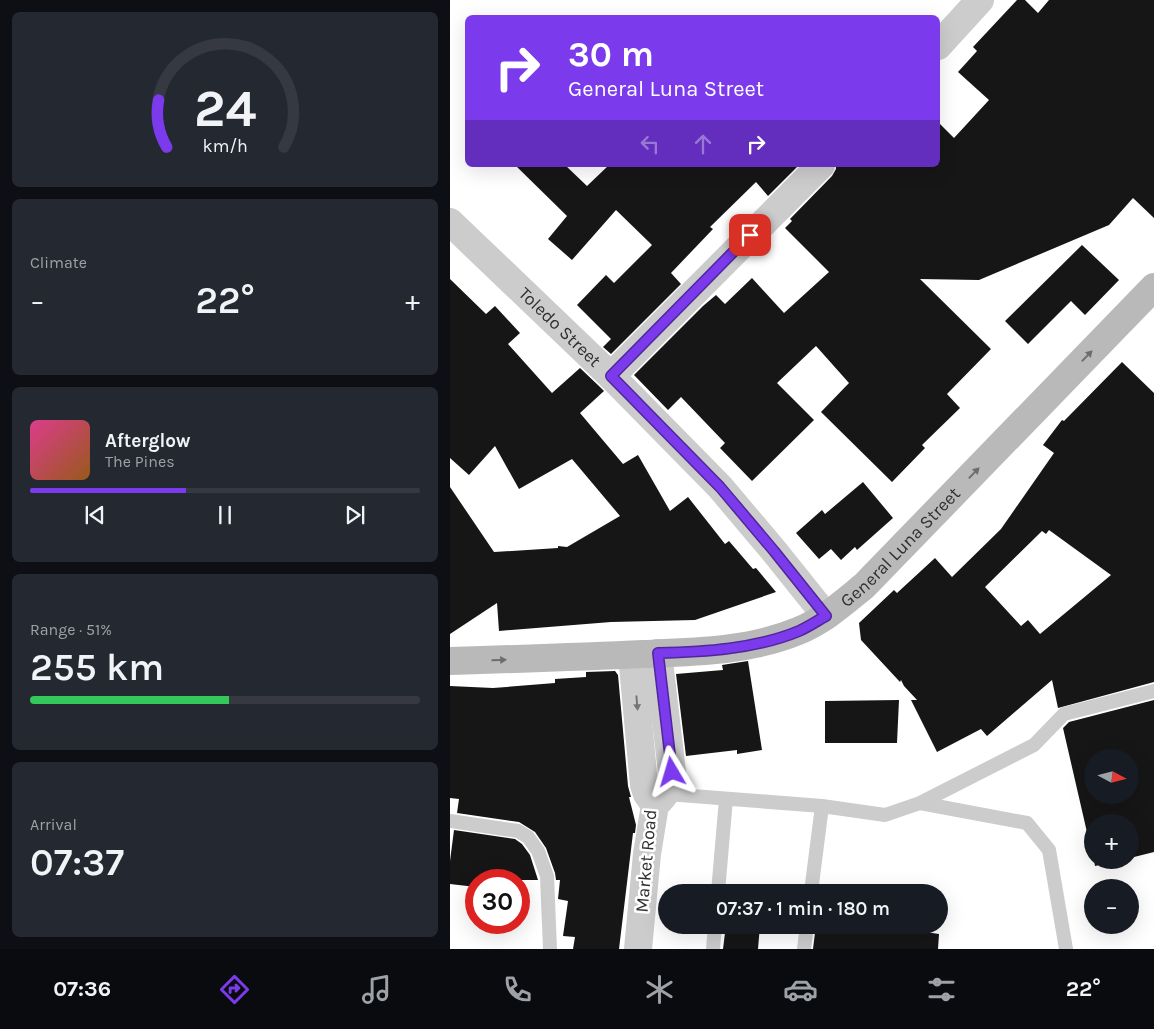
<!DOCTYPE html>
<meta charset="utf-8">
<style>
body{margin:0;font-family:Karla,sans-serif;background:#242831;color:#f1f3f6;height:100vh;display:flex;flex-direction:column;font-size:19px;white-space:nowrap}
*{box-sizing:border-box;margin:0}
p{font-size:16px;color:#9ea1a6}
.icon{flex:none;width:28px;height:28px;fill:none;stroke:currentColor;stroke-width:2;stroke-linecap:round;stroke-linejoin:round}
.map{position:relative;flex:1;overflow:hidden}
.details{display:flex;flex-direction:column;gap:12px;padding:12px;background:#0d0f14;width:450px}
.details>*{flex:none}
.top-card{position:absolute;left:15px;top:15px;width:475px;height:152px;border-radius:8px;box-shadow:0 5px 20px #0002;background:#7c3aed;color:#fff;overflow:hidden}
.needle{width:32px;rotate:97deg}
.buttons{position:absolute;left:634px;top:749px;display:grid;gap:10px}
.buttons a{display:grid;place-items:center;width:55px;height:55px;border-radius:50%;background:#171b24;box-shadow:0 5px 20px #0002;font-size:25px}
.speed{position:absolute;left:15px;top:869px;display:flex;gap:10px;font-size:25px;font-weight:700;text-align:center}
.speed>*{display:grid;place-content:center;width:65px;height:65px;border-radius:50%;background:#171b24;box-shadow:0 5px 20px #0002;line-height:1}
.speed .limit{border:8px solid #d22;background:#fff;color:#111}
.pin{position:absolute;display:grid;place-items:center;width:42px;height:42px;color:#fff;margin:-21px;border-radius:10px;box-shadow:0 2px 8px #0006}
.me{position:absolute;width:55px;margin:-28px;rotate:353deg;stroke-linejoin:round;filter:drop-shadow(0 0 4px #0008)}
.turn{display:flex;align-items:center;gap:18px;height:105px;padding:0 20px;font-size:22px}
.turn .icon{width:65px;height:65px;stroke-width:2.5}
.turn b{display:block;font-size:35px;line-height:42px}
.lanes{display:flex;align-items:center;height:48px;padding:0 20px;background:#0003;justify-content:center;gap:25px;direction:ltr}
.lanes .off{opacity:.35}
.big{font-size:38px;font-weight:600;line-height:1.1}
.details .widget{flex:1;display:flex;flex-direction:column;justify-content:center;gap:8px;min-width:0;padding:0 18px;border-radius:8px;background:#242831}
.details .dial{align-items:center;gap:0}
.dial svg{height:130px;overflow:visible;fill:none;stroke:#363941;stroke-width:7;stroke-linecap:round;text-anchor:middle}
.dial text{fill:#f1f3f6;stroke:none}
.song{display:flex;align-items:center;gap:15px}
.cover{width:60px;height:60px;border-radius:8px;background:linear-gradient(135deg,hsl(330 70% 55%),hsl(30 70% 35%))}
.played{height:5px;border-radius:2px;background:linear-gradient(90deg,#7c3aed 40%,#363941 40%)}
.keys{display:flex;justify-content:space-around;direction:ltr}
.heat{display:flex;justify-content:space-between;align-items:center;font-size:28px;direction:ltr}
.charge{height:8px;border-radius:4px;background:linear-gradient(90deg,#34c759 51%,#363941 0)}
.trip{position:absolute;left:208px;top:884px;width:290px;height:50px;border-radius:25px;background:#171b24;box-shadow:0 5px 20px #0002;font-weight:600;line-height:50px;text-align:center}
.menu{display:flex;height:80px;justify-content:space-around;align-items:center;background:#090b0e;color:#9ea1a6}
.menu .icon{width:35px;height:35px}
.menu .selected{color:#7c3aed}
.menu b{font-size:22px;color:#f1f3f6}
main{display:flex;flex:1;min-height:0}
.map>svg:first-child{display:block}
.building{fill:#161616;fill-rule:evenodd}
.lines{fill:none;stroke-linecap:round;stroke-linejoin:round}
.service{stroke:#ccc;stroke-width:14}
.minor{stroke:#ccc;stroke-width:28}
.secondary{stroke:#b9b9b9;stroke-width:28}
.oneway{fill:#6d6d6d}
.oneway2{fill:#767676}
.route-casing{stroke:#51269a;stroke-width:12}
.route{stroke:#7c3aed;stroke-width:9}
.labels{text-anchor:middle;stroke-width:5;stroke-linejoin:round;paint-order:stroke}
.street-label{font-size:18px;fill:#2f2f2f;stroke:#fff}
</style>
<main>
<section class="details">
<div class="widget dial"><svg viewBox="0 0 100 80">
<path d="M14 69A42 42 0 1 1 86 69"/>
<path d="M14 69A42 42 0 0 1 9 40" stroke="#7c3aed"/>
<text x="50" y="56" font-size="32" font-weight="700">24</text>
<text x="50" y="72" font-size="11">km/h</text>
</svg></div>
<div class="widget"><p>Climate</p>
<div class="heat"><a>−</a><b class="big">22°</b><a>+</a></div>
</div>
<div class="widget">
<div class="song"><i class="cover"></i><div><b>Afterglow</b><p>The Pines</p></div></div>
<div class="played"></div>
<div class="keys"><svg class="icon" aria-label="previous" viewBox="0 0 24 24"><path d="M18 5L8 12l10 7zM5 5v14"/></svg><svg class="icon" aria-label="pause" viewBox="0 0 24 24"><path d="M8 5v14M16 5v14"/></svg><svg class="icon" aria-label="next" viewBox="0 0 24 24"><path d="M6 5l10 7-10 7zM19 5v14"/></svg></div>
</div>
<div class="widget"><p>Range · 51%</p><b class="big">255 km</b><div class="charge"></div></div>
<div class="widget"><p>Arrival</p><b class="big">07:37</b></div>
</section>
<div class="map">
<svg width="704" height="949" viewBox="0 0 704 949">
<rect width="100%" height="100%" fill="#fff"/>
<!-- building -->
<path class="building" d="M 567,0 L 575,0 L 588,13 L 599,0 L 704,0 L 704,218 L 683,198 L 659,225 L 529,280 L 470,279 L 541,349 L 497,394 L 510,408 L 472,445 L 475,448 L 442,482 L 371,412 L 399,383 L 366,346 L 327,383 L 364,420 L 302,481 L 270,448 L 275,443 L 231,397 L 218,410 L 184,375 L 253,306 L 266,295 L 275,304 L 302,278 L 334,313 L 379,272 L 335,228 L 342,221 L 340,219 L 382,176 L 386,169 L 386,165 L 488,165 L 488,122 L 504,138 L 539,100 L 508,72 L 527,51 L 523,47 Z
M 65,165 L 115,165 L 137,186 L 159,165 L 349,165 L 318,196 L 306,182 L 260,227 L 263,229 L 221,273 L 231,284 L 161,354 L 153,347 L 161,339 L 127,305 L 156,275 L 164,283 L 202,245 L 166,210 L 122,260 L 98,239 L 117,216 Z
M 632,245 L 669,280 L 635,315 L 621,301 L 578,344 L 555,321 Z
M 0,279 L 36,314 L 45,306 L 70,333 L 58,344 L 102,393 L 130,368 L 150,387 L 154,391 L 130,413 L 173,464 L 188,455 L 220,511 L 238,497 L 275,544 L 279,541 L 303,569 L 306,568 L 326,592 L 245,620 L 161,622 L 49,631 L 47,603 L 0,634 L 0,487 L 44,552 L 108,548 L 108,546 L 117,547 L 170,516 L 122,459 L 69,489 L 45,446 L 19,475 L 0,458 Z
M 672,362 L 704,393 L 704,682 L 608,708 L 602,680 L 537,736 L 531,729 L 487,752 L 461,700 L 467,700 L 454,686 L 451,680 L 450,682 L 411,640 L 409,623 L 444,590 L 447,593 L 485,558 L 502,577 L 551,529 L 604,453 L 593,445 L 612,420 L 614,421 ZM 599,530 L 661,575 L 590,634 L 578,620 L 571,626 L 535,587 L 592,531 L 596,534 Z
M 413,482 L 443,518 L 407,550 L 405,547 L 391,560 L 381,549 L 369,559 L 346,533 L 372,510 L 375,514 Z
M 298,661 L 312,750 L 287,754 L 287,750 L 236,756 L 226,674 L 273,670 L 272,665 Z
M 165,671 L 168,675 L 178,786 L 181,797 L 179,797 L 186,825 L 185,833 L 183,833 L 169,949 L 123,949 L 125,937 L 113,936 L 118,901 L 108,899 L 110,880 L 106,880 L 105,873 L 96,848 L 85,832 L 69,822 L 7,813 L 9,799 L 0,798 L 0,686 L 43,688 L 105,683 L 105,679 L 136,677 L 136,672 Z
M 449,700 L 447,743 L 375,743 L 375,701 Z
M 704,700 L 704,852 L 680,858 L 680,822 L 642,822 L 642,854 L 613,728 L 619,722 ZM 642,758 L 680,758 L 680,795 L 642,795 Z
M 4,830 L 65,839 L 72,844 L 80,855 L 88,880 L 26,880 L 26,887 L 0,884 L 0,861 Z
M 644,860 L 671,860 L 645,866 Z
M 276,925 L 310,925 L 308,949 L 273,949 Z
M 366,925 L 427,925 L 489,934 L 488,949 L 363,949 Z"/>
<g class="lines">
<!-- service -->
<path class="service" d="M 217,794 L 372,806 L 435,815 L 470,803 L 577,823 L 599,850 L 616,949
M 470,803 L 584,745 L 614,714 L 704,691
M 0,821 L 68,831 L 78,837 L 88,851 L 97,876 L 100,949
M 268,892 L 276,799
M 361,892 L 372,806
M 263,949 L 265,925
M 354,949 L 357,925"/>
<!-- minor -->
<g class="minor">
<path d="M 488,46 L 530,0"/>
<path id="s1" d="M 0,222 L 161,376 L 270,487 L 324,551 L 376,616"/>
<path d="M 161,376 L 371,165"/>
<path d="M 182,655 L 194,785 L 197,794 L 205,805 L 197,854 L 188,949"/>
<path d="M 205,805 C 216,795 221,787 222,772 L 208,653"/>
</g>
<!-- secondary -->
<path class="secondary" id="s2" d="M 0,661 C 65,659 130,657 194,654 C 246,652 300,651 348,631 C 373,621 393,603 414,586 L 704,287"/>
</g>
<!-- one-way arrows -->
<defs><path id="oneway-solid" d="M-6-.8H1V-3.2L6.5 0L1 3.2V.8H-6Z" transform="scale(1.25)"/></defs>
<g class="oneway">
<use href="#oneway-solid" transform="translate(637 356) rotate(-46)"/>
<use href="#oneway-solid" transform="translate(524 473) rotate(-46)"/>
<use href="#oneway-solid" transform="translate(49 660) rotate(-2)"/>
</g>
<use class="oneway2" href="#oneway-solid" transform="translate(187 703) rotate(85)"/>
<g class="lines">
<defs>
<path id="route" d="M 222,772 L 208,653 C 254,652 306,649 349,631 C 358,627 367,621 376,616 L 324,551 L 270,487 L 161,376 L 300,235"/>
</defs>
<!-- route casing -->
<use href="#route" class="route-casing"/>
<!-- route -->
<use href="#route" class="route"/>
</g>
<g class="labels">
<!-- street labels -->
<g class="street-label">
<text dy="6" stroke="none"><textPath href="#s1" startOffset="152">Toledo Street</textPath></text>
<text dy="6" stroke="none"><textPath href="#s2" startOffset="484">General Luna Street</textPath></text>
<text transform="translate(196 861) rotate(-85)" y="6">Market Road</text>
</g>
</g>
</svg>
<div class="buttons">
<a><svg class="needle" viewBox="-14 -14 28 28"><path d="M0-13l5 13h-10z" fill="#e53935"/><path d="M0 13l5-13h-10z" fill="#9ea1a6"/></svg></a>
<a>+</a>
<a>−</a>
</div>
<div class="speed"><div class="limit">30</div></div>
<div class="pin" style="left:300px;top:235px;background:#d93025"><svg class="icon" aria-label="arrive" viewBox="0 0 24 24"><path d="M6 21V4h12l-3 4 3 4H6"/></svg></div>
<svg class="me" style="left:222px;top:772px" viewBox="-20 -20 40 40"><path d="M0-17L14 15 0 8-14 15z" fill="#7c3aed" stroke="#fff" stroke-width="4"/></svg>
<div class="trip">07:37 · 1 min · 180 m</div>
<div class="top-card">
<div class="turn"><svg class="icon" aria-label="right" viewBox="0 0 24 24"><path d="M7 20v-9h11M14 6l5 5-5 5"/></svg><div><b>30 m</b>General Luna Street</div></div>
<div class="lanes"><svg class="icon off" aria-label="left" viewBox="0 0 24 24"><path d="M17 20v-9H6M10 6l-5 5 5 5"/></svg><svg class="icon off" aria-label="ahead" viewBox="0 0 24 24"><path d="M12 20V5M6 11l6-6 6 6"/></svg><svg class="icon" aria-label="right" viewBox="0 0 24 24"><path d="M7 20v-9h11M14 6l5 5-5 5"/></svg></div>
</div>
</div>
</main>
<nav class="menu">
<b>07:36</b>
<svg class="icon selected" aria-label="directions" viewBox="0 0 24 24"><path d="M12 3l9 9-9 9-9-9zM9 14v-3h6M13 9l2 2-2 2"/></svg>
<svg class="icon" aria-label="music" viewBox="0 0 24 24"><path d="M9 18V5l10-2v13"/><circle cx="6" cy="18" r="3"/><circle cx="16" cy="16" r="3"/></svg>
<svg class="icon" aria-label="phone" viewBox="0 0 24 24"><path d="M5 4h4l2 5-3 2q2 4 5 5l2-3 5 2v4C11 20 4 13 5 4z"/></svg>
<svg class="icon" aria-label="climate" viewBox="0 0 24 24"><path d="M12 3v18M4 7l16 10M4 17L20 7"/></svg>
<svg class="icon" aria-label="car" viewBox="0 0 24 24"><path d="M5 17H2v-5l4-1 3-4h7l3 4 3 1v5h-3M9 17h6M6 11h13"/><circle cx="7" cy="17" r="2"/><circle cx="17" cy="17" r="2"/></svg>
<svg class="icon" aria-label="filters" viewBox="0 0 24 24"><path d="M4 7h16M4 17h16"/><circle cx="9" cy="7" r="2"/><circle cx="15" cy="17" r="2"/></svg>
<b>22°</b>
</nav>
